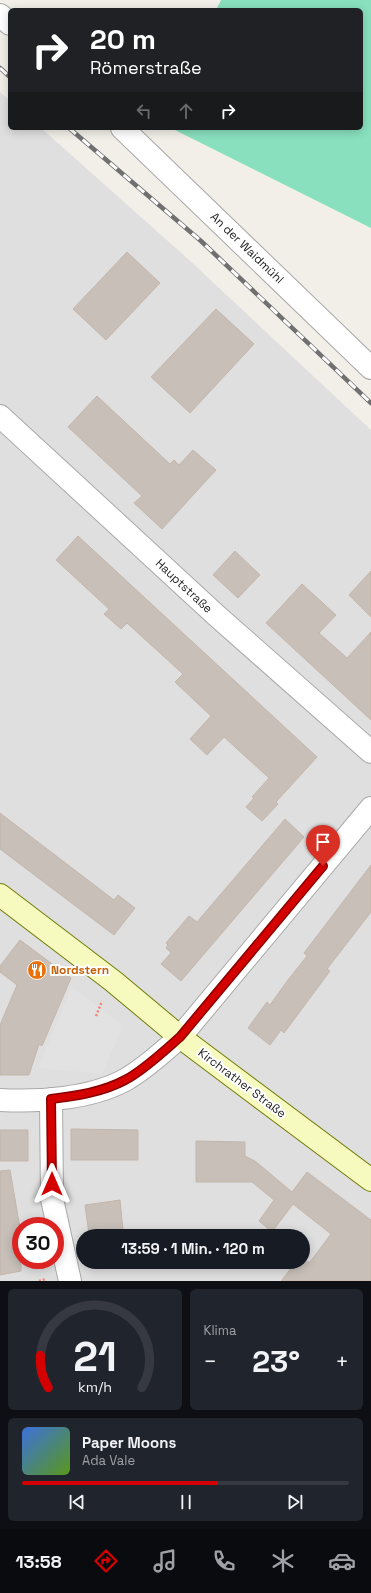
<!DOCTYPE html>
<html lang="de">
<meta charset="utf-8">
<style>
body{margin:0;font-family:"Space Grotesk",sans-serif;background:#20242c;color:#f1f3f6;height:100vh;display:flex;flex-direction:column;font-size:15px;white-space:nowrap}
*{box-sizing:border-box;margin:0}
p{font-size:13px;color:#9ea1a6}
.icon{flex:none;width:22px;height:22px;fill:none;stroke:currentColor;stroke-width:2;stroke-linecap:round;stroke-linejoin:round}
.map{position:relative;height:1281px;overflow:hidden}
.panel{display:flex;flex-direction:column;gap:8px;padding:8px;background:#0d0f14;flex:1}
.panel>*{flex:none}
.top-card{position:absolute;left:8px;top:8px;width:355px;height:122px;border-radius:6px;box-shadow:0 2px 10px #0003;background:#202124;color:#fff;overflow:hidden}
.speed{position:absolute;left:12px;top:1217px;display:flex;gap:8px;font-size:20px;font-weight:700;text-align:center}
.speed>*{display:grid;place-content:center;width:52px;height:52px;border-radius:50%;background:#171b24;box-shadow:0 2px 10px #0003;line-height:1}
.speed .limit{border:6px solid #d22;background:#fff;color:#111}
.pin{position:absolute;display:grid;place-items:center;width:34px;height:34px;color:#fff;margin:-41px -17px;border-radius:50% 50% 50% 0;rotate:-45deg;box-shadow:0 0 4px #0007}
.pin .icon{rotate:45deg}
.me{position:absolute;width:44px;margin:-22px;rotate:0deg;stroke-linejoin:round;filter:drop-shadow(0 0 3px #0008)}
.turn{display:flex;align-items:center;gap:14px;height:84px;padding:0 16px;font-size:18px}
.turn .icon{width:52px;height:52px;stroke-width:2.5}
.turn b{display:block;font-size:28px;line-height:34px}
.lanes{display:flex;align-items:center;height:38px;padding:0 16px;background:#0003;justify-content:center;gap:20px;direction:ltr}
.lanes .off{opacity:.35}
.big{font-size:30px;font-weight:700;line-height:1.1}
.panel .card{flex:1;display:flex;flex-direction:column;justify-content:center;gap:6px;min-width:0;padding:0 14px;border-radius:6px;background:#20242c}
.panel .dial{align-items:center;gap:0}
.dial svg{height:104px;overflow:visible;fill:none;stroke:#363941;stroke-width:7;stroke-linecap:round;text-anchor:middle}
.dial text{fill:#f1f3f6;stroke:none}
.song{display:flex;align-items:center;gap:12px}
.cover{width:48px;height:48px;border-radius:6px;background:linear-gradient(135deg,hsl(220 70% 55%),hsl(90 70% 35%))}
.played{height:4px;border-radius:2px;background:linear-gradient(90deg,#d40000 60%,#363941 60%)}
.keys{display:flex;justify-content:space-around;direction:ltr}
.heat{display:flex;justify-content:space-between;align-items:center;font-size:22px;direction:ltr}
.panel .tiles{flex:1;display:grid;gap:8px;grid-template-columns:1fr 1fr}
.card:last-child{grid-column:span 2}
.trip{position:absolute;left:76px;top:1229px;width:234px;height:40px;border-radius:20px;background:#171b24;box-shadow:0 2px 10px #0003;font-weight:700;line-height:40px;text-align:center}
.menu{display:flex;height:64px;justify-content:space-around;align-items:center;background:#090b0e;color:#9ea1a6}
.menu .icon{width:28px;height:28px}
.menu .active{color:#d40000}
.menu b{font-size:18px;color:#f1f3f6}
.map>svg:first-child{display:block}
.residential{fill:#e0dfdf;fill-rule:evenodd}
.pitch{fill:#88e0be}
.parking{fill:#e2e2e2}
.building{fill:#c7bfb8;stroke:#c4b6ab}
.lines{fill:none;stroke-linecap:round;stroke-linejoin:round}
.minor-casing{stroke:#a9a9a9;stroke-width:24}
.secondary-casing{stroke:#707d05;stroke-width:24}
.path{stroke:#fa8072;stroke-width:2.5;stroke-dasharray:2 2;stroke-linecap:butt}
.minor{stroke:#fff;stroke-width:22}
.secondary{stroke:#f7fabf;stroke-width:22}
.rail-casing{stroke:#707070;stroke-width:4.5}
.rail{stroke:#fff;stroke-width:3;stroke-dasharray:9;stroke-linecap:butt}
.route-casing{stroke:#8a0000;stroke-width:10}
.route{stroke:#d40000;stroke-width:7}
.labels{text-anchor:middle;stroke-width:4;stroke-linejoin:round;paint-order:stroke}
.street-label{font-size:12px;fill:#222;stroke:#fff}
.food-label{font-size:12px;font-weight:bold;fill:#c56008;stroke:#fff;text-anchor:start}
</style>
<div class="map">
<svg width="371" height="1281" viewBox="0 0 371 1281">
<rect width="100%" height="100%" fill="#f2efe9"/>
<!-- residential -->
<path class="residential" d="M 0,92 L 10,101 L 10,128 L 41,128 L 187,258 L 371,430 L 371,1281 L 0,1281 ZM 21,1226 L 55,1226 L 55,1260 L 21,1260 ZM 83,1236 L 303,1236 L 303,1262 L 83,1262 Z"/>
<!-- pitch -->
<path class="pitch" d="M 221,0 L 371,0 L 371,228 L 171,128 L 361,128 L 361,10 L 216,10 Z"/>
<!-- parking -->
<path class="parking" d="M 72,987 L 123,1026 L 102,1074 L 38,1068 Z"/>
<!-- building -->
<path class="building" d="M 127,252 L 160,283 L 106,340 L 73,309 Z
M 216,309 L 254,344 L 190,413 L 151,377 Z
M 97,396 L 170,464 L 174,460 L 179,465 L 193,450 L 216,470 L 162,529 L 134,503 L 142,496 L 68,427 Z
M 78,536 L 317,757 L 276,802 L 278,804 L 262,821 L 246,807 L 254,798 L 252,797 L 269,778 L 224,737 L 207,755 L 190,739 L 211,716 L 175,682 L 183,674 L 127,623 L 121,629 L 104,614 L 109,609 L 56,560 Z
M 235,551 L 260,575 L 238,598 L 213,575 Z
M 371,571 L 371,617 L 349,595 Z
M 302,584 L 336,615 L 319,633 L 347,658 L 371,632 L 371,720 L 266,623 Z
M 0,813 L 114,900 L 118,895 L 135,908 L 114,935 L 0,849 Z
M 285,819 L 304,837 L 181,981 L 161,964 L 171,953 L 166,948 L 168,945 L 166,943 L 189,916 L 197,922 Z
M 371,865 L 371,912 L 327,969 L 330,971 L 284,1033 L 281,1030 L 270,1045 L 248,1028 L 267,1002 L 270,1005 L 288,980 L 307,956 L 304,953 Z
M 20,940 L 71,978 L 42,1046 L 39,1044 L 29,1075 L 0,1075 L 0,1025 L 17,985 L 0,972 L 0,966 Z
M 71,1129 L 138,1130 L 138,1160 L 71,1160 Z
M 0,1130 L 28,1130 L 28,1161 L 0,1161 Z
M 196,1141 L 245,1142 L 245,1156 L 255,1161 L 292,1192 L 307,1172 L 371,1220 L 371,1281 L 281,1281 L 296,1262 L 310,1262 L 331,1234 L 293,1204 L 272,1232 L 259,1221 L 274,1200 L 252,1182 L 196,1182 Z
M 10,1170 L 21,1234 L 21,1271 L 0,1275 L 0,1171 Z
M 120,1200 L 123,1230 L 89,1234 L 85,1205 Z"/>
<g class="lines">
<defs>
<path id="minor" d="M 0,15 L 10,24
M 122,128 L 371,368
M 0,416 L 217,616 L 371,752
M 51,1099 L 52,1199 L 70,1281
M 0,1100 C 39,1102 90,1099 125,1080 C 145,1069 164,1051 180,1037 L 371,808"/>
<path id="secondary" d="M 0,895 L 113,981 L 180,1037 L 371,1180"/>
</defs>
<!-- minor casing -->
<use href="#minor" class="minor-casing"/>
<!-- secondary casing -->
<use href="#secondary" class="secondary-casing"/>
<!-- path -->
<path class="path" d="M 96,1016 L 102,1001
M 39,1281 L 46,1279"/>
<!-- minor -->
<use href="#minor" class="minor"/>
<!-- secondary -->
<use href="#secondary" class="secondary"/>
<defs>
<path id="rail" d="M 0,68 L 10,77
M 69,128 L 201,241 L 371,403"/>
</defs>
<!-- rail casing -->
<use href="#rail" class="rail-casing"/>
<!-- rail -->
<use href="#rail" class="rail"/>
</g>
<g class="lines">
<defs>
<path id="route" d="M 52,1184 L 51,1099 C 76,1096 103,1092 125,1080 C 143,1071 165,1050 180,1037 L 323,866"/>
</defs>
<!-- route casing -->
<use href="#route" class="route-casing"/>
<!-- route -->
<use href="#route" class="route"/>
</g>
<!-- icons -->
<defs>
<symbol id="restaurant-disc" viewBox="-11 -11 22 22"><circle r="9.5" fill="#e8710a" stroke="#fff"/><path d="M-5-6h1v4h1v-4h1v4h1v-4h1v5L-1.5 .5V6h-2V.5L-5-1ZM5-6V6H3V1.5H1.5Q1.5-4 5-6Z" fill="#fff"/></symbol>
</defs>
<g fill-rule="evenodd">
<use href="#restaurant-disc" x="26" y="959" width="22" height="22"/>
</g>
<g class="labels">
<!-- street labels -->
<g class="street-label">
<text transform="translate(247 248) rotate(44)" y="4">An der Waidmühl</text>
<text transform="translate(184 586) rotate(43)" y="4">Hauptstraße</text>
<text transform="translate(242 1083) rotate(37)" y="4">Kirchrather Straße</text>
</g>
<!-- food labels -->
<g class="food-label">
<text x="51" y="974">Nordstern</text>
</g>
</g>
</svg>
<div class="speed"><div class="limit">30</div></div>
<div class="pin" style="left:323px;top:866px;background:#d93025"><svg class="icon" aria-label="arrive" viewBox="0 0 24 24"><path d="M6 21V4h12l-3 4 3 4H6"/></svg></div>
<svg class="me" style="left:52px;top:1184px" viewBox="-20 -20 40 40"><path d="M0-17L14 15 0 8-14 15z" fill="#d40000" stroke="#fff" stroke-width="4"/></svg>
<div class="trip">13:59 · 1 Min. · 120 m</div>
<div class="top-card">
<div class="turn"><svg class="icon" aria-label="right" viewBox="0 0 24 24"><path d="M7 20v-9h11M14 6l5 5-5 5"/></svg><div><b>20 m</b>Römerstraße</div></div>
<div class="lanes"><svg class="icon off" aria-label="left" viewBox="0 0 24 24"><path d="M17 20v-9H6M10 6l-5 5 5 5"/></svg><svg class="icon off" aria-label="ahead" viewBox="0 0 24 24"><path d="M12 20V5M6 11l6-6 6 6"/></svg><svg class="icon" aria-label="right" viewBox="0 0 24 24"><path d="M7 20v-9h11M14 6l5 5-5 5"/></svg></div>
</div>
</div>
<section class="panel">
<div class="tiles">
<div class="card dial"><svg viewBox="0 0 100 80">
<path d="M14 69A42 42 0 1 1 86 69"/>
<path d="M14 69A42 42 0 0 1 8 44" stroke="#d40000"/>
<text x="50" y="56" font-size="32" font-weight="700">21</text>
<text x="50" y="72" font-size="11">km/h</text>
</svg></div>
<div class="card"><p>Klima</p>
<div class="heat"><a>−</a><b class="big">23°</b><a>+</a></div>
</div>
<div class="card">
<div class="song"><i class="cover"></i><div><b>Paper Moons</b><p>Ada Vale</p></div></div>
<div class="played"></div>
<div class="keys"><svg class="icon" aria-label="previous" viewBox="0 0 24 24"><path d="M18 5L8 12l10 7zM5 5v14"/></svg><svg class="icon" aria-label="pause" viewBox="0 0 24 24"><path d="M8 5v14M16 5v14"/></svg><svg class="icon" aria-label="next" viewBox="0 0 24 24"><path d="M6 5l10 7-10 7zM19 5v14"/></svg></div>
</div>
</div>
</section>
<nav class="menu">
<b>13:58</b>
<svg class="icon active" aria-label="directions" viewBox="0 0 24 24"><path d="M12 3l9 9-9 9-9-9zM9 14v-3h6M13 9l2 2-2 2"/></svg>
<svg class="icon" aria-label="music" viewBox="0 0 24 24"><path d="M9 18V5l10-2v13"/><circle cx="6" cy="18" r="3"/><circle cx="16" cy="16" r="3"/></svg>
<svg class="icon" aria-label="phone" viewBox="0 0 24 24"><path d="M5 4h4l2 5-3 2q2 4 5 5l2-3 5 2v4C11 20 4 13 5 4z"/></svg>
<svg class="icon" aria-label="climate" viewBox="0 0 24 24"><path d="M12 3v18M4 7l16 10M4 17L20 7"/></svg>
<svg class="icon" aria-label="car" viewBox="0 0 24 24"><path d="M5 17H2v-5l4-1 3-4h7l3 4 3 1v5h-3M9 17h6M6 11h13"/><circle cx="7" cy="17" r="2"/><circle cx="17" cy="17" r="2"/></svg>
</nav>
